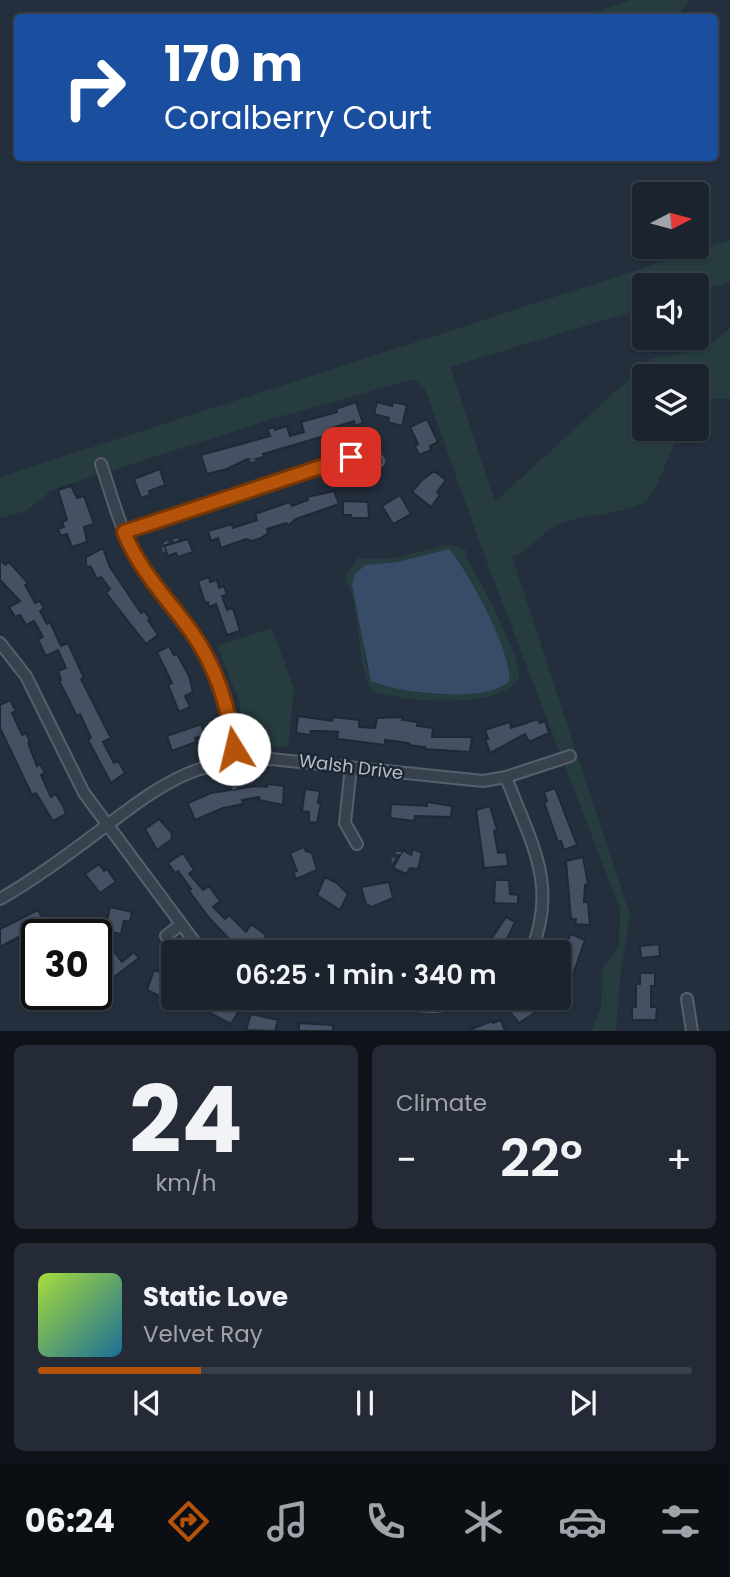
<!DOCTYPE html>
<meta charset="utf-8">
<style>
body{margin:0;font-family:Poppins,sans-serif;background:#242b36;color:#f1f3f6;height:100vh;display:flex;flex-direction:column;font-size:26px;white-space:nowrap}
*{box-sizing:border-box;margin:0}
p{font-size:23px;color:#a0a4aa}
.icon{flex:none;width:38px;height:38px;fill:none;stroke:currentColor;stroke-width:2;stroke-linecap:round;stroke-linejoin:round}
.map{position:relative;height:1031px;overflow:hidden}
.details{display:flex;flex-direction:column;gap:14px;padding:14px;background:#0f1319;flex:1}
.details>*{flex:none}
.guide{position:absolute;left:14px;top:14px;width:704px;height:147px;border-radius:7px;box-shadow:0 2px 5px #0004,0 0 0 2px #39404a;background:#1a4fa0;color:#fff;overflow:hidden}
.needle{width:46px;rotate:84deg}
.controls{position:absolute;left:632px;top:182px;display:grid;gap:14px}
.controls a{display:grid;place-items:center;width:77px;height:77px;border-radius:7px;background:#1b232e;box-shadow:0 2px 5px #0004,0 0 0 2px #39404a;font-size:35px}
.speed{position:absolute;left:21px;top:919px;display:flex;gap:14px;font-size:35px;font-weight:700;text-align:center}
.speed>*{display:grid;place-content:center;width:91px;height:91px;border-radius:50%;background:#1b232e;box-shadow:0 2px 5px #0004,0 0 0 2px #39404a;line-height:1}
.speed .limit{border:4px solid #111;border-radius:10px;background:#fff;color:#111}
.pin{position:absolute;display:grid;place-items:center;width:60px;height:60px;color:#fff;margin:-30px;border-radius:14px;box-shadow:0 4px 10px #0006}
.me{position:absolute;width:77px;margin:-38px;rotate:351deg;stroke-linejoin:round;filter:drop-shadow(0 0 5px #0008)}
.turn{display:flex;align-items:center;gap:24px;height:147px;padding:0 35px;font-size:32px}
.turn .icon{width:91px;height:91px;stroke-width:2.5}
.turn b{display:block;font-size:49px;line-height:60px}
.big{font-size:52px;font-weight:600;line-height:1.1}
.details .tile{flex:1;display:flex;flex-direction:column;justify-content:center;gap:10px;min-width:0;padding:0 24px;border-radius:10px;background:#242b36}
.details .dial{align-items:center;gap:0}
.dial b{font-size:91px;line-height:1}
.song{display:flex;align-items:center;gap:21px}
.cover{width:84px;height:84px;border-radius:10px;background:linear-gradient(135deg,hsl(80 70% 55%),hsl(200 70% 35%))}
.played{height:7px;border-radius:4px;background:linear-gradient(90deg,#b45309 25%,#39404a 25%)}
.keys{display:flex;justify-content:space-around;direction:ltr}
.heat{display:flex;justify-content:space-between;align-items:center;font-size:38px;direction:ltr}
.details .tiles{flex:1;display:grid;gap:14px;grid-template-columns:1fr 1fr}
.tile:last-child{grid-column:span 2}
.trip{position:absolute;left:161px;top:940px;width:410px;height:70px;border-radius:7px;background:#1b232e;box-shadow:0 2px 5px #0004,0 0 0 2px #39404a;font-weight:600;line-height:70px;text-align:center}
.tabs{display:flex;height:112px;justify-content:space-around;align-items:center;background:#0b0e12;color:#a0a4aa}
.tabs .icon{width:49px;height:49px}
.tabs .active{color:#b45309}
.tabs b{font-size:32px;color:#f1f3f6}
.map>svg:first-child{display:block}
.green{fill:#263c3f;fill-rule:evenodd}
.water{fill:#394c67}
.building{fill:#455162;stroke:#1f2835;stroke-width:2}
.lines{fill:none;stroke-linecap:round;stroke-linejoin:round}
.minor-casing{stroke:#565f6c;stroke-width:14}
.path{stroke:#44595c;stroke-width:2;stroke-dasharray:5 5;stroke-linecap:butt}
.minor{stroke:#38414e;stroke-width:10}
.route-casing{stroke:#753606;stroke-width:18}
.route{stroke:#b45309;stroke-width:12}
.labels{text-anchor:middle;stroke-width:5;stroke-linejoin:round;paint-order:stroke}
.street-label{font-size:18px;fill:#b4bcc9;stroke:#1d2633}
</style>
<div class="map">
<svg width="730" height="1031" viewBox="0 0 730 1031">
<rect width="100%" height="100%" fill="#242f3e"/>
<!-- green -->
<path class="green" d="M 631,0 L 690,0 L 676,17 L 579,17 Z
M 730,240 L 730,282 L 697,292 L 696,285 L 644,285 L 644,308 L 450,367 L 495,502 L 651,359 L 706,348 L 730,328 L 730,398 L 697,401 L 696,376 L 644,376 L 644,429 L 680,429 C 674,442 657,490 649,498 C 636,513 582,515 561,523 C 542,531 533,548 512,557 L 630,915 L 620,977 L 616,1031 L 591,1031 L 601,1008 L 603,967 L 619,946 L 620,909 L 485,557 L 425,389 L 414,379 L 272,419 L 63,486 L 51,491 L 26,511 L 0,518 L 0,477 Z
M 441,546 L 454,546 L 466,550 L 467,558 C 480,582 520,653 519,678 C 501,710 403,702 372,691 C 353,656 364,612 345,578 L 358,558 L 391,559 ZM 444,550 L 504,686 C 467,701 412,695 375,683 L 366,664 L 362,624 L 352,585 L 359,569 L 365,565 L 397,562 Z
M 272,628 L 294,689 L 288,746 L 247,747 L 238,698 L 217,646 Z"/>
<!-- water -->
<path class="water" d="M 449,549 C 467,569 514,656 509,681 C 488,704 396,693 371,681 L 352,585 L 355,574 L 365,565 L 397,562 Z"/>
<!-- building -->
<path class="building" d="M 356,402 L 363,423 L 355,426 L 354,421 L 329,429 L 331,434 L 263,454 L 264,457 L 253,460 L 247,459 L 227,469 L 207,474 L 201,455 L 270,436 L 267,429 L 274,427 L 275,430 L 287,426 L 290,436 L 304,432 L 301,422 L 337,412 L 336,409 Z
M 377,402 L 392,406 L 393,402 L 407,405 L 402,426 L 388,422 L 389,418 L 374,414 Z
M 427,419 L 438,442 L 430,446 L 431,450 L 419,455 L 415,446 L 418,444 L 410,427 Z
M 160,469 L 165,485 L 149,491 L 150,495 L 141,498 L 134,479 Z
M 434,471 L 446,480 L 437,492 L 440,495 L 431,507 L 412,492 L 421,481 Z
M 71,486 L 77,498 L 84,496 L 94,524 L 84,527 L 87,542 L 72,547 L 67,534 L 61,536 L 58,529 L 64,527 L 62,522 L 67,520 L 58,490 Z
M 334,491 L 339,504 L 296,519 L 289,525 L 286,523 L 267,529 L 268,533 L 261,538 L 253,541 L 246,539 L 221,548 L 218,538 L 211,541 L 208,531 L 232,524 L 233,528 L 257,520 L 255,514 L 290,502 L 292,506 L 308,500 L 307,497 Z
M 400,495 L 411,514 L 393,524 L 382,506 Z
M 343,501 L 368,502 L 369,518 L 351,518 L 351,515 L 343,515 Z
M 188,539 L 193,552 L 178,557 L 176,553 L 168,556 L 164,546 Z
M 103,548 L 110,567 L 141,613 L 144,611 L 150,618 L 148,620 L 158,635 L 146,644 L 106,593 L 110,589 L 101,577 L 97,579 L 91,567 L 86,566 L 86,557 Z
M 0,559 L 5,565 L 9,562 L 28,583 L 25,585 L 35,603 L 40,601 L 44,608 L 40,611 L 47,624 L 50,622 L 61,646 L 68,643 L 84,678 L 81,679 L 111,738 L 103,742 L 114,763 L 118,761 L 125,773 L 111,783 L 88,740 L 91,738 L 80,714 L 77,716 L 59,681 L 61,680 L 58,671 L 66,668 L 58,650 L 46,656 L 38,640 L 43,637 L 34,621 L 26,625 L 20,615 L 15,617 L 9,607 L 20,601 L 0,580 Z
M 209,577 L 210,582 L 217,580 L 219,588 L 224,586 L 227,595 L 222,596 L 227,610 L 233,608 L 240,631 L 227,635 L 216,604 L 209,607 L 208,602 L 205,603 L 198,581 Z
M 169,646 L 174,655 L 177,654 L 189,676 L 193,692 L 185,696 L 190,707 L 179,712 L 168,685 L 172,683 L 157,652 Z
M 10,700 L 16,711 L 12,713 L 22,735 L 26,733 L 30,742 L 28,743 L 37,766 L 40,764 L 43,769 L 45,773 L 41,775 L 51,797 L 56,794 L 63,806 L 66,814 L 53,821 L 36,793 L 32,795 L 0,728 L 0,705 Z
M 298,716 L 332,721 L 333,717 L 359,720 L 359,727 L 375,728 L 377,718 L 403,717 L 402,720 L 418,722 L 417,726 L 433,728 L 432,737 L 472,737 L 470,752 L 424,749 L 425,747 L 408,745 L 409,743 L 385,740 L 385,745 L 346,740 L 337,739 L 338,732 L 323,731 L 311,731 L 310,735 L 296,733 Z
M 538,719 L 540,723 L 545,721 L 549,733 L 529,742 L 525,734 L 490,753 L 485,739 L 488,739 L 485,730 L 510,722 L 511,728 Z
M 201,724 L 205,735 L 195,738 L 196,742 L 172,751 L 167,736 Z
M 267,784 L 284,786 L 283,805 L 259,800 L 259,797 L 242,800 L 243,804 L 223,808 L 195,820 L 189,806 L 188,803 L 211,793 L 256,786 L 267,787 Z
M 555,788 L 577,845 L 564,850 L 561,841 L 558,842 L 544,802 L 547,801 L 544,792 Z
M 305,789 L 320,791 L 318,803 L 321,803 L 317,823 L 309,822 L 309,812 L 302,811 Z
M 427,802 L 452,806 L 451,817 L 415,816 L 414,821 L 390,818 L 391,804 L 427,806 Z
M 490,806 L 497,830 L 494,831 L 498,853 L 506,852 L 508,862 L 507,866 L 484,868 L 476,810 Z
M 159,819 L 171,832 L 172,839 L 157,850 L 145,829 Z
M 304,847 L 306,851 L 312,853 L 317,870 L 296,879 L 293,872 L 297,871 L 290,853 Z
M 413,849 L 422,853 L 418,869 L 410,868 L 406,874 L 393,868 L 403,850 L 411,855 Z
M 183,853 L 194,870 L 189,874 L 203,890 L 209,886 L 220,901 L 213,907 L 225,919 L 229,915 L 246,932 L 251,924 L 266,935 L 261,947 L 254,942 L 246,952 L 237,947 L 210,919 L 189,891 L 191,889 L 178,871 L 175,873 L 168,863 Z
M 583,857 L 588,884 L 585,885 L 584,902 L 588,902 L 590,925 L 575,924 L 576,919 L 571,919 L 566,861 Z
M 99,864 L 104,871 L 107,869 L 116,882 L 100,893 L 85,874 Z
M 325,877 L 337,883 L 348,894 L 340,910 L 317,895 Z
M 495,880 L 509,880 L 510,894 L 518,895 L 518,904 L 494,903 Z
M 389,882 L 393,898 L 372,907 L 366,904 L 361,887 Z
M 110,907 L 132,912 L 130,922 L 124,921 L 121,934 L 105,931 Z
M 38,910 L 45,923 L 0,947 L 0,929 Z
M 506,917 L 515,922 L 503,947 L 490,941 Z
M 571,934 L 585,940 L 569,986 L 558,1006 L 558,979 L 567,962 L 558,957 Z
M 659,944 L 660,956 L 641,958 L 640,946 Z
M 113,950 L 122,962 L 134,952 L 139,958 L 114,977 L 101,960 Z
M 154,970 L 173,977 L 166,999 L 147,990 Z
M 640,973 L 655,973 L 655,986 L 651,986 L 651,1007 L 657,1007 L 656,1020 L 632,1020 L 632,1007 L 636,1007 L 636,984 L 640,984 Z
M 176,998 L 212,998 L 230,1007 L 232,1003 L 241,1007 L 231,1024 L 197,1006 L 192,1007 Z
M 534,998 L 542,1008 L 519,1023 L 510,1012 Z
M 251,1014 L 278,1020 L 275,1031 L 246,1030 Z
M 501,1020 L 505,1031 L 467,1031 L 492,1021 L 493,1023 Z
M 299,1023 L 333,1025 L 333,1031 L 299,1031 Z"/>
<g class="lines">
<defs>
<path id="minor" d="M 101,464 C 112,496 120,529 137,559 C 152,585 173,607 191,631 C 219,670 231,714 235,761
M 124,532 L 335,461 L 351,457 L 378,461
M 0,643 L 26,676 L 84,793 L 202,952
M 351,767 L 345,823 L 357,844
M 506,777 C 530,842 559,883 531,952
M 0,899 C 37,878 71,852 106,826 C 134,805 163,782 197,770 C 221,762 246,759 271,759 L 483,781 L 506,777 L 570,756
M 166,936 L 180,925
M 301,998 L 433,1006 L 457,1004 L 480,998
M 687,999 L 692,1031"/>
</defs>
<!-- minor casing -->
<use href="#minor" class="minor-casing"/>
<!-- path -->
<path class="path" d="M 250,460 L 258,461
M 164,552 L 162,544 L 179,539 L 180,541
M 232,789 L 244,784
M 392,862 L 396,853 L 401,853"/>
<!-- minor -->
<use href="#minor" class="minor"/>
</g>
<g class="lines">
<defs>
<path id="route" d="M 234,749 C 229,707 217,669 193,634 C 169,600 140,572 124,532 L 351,457"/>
</defs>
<!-- route casing -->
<use href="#route" class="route-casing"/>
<!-- route -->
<use href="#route" class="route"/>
</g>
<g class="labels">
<!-- street labels -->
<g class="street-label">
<text transform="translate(351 767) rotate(7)" y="6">Walsh Drive</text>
</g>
</g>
</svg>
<div class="controls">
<a><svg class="needle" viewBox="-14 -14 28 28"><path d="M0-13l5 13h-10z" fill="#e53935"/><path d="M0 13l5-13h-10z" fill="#a0a4aa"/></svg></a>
<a><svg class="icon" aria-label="sound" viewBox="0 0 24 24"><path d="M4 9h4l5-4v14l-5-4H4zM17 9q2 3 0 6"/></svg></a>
<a><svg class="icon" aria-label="layers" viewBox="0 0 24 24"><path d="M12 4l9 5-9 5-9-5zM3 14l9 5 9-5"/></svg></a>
</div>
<div class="speed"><div class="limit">30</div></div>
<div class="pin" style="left:351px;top:457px;background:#d93025"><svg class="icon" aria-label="arrive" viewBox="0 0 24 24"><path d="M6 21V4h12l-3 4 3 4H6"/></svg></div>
<svg class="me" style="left:234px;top:749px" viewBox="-20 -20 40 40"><circle r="19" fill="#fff"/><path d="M0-13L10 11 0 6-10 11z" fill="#b45309"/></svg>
<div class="trip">06:25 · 1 min · 340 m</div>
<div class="guide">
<div class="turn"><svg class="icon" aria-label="right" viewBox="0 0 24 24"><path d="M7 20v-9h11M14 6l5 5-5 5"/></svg><div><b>170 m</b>Coralberry Court</div></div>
</div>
</div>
<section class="details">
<div class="tiles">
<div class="tile dial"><b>24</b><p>km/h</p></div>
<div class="tile"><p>Climate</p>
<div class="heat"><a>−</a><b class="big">22°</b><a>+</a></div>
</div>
<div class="tile">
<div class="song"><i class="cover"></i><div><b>Static Love</b><p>Velvet Ray</p></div></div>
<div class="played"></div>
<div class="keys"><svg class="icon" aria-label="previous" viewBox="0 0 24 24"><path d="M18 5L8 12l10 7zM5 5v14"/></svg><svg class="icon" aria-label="pause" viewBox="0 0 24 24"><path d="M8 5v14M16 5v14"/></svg><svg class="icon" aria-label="next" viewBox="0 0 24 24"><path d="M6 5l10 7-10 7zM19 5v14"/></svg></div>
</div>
</div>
</section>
<nav class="tabs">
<b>06:24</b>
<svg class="icon active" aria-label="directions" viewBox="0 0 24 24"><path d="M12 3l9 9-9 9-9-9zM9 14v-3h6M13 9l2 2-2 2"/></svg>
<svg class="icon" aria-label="music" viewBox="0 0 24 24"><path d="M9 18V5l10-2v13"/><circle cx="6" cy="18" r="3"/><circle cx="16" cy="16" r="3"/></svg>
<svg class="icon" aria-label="phone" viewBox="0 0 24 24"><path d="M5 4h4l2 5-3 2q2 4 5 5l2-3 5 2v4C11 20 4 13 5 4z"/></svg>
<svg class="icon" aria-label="climate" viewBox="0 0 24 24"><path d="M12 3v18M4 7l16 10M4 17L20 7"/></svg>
<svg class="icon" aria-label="car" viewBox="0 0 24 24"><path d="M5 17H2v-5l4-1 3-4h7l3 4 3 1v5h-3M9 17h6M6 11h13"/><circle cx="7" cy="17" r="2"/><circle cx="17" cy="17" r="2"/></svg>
<svg class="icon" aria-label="filters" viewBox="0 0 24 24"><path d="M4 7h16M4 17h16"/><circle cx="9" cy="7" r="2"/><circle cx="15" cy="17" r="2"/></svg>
</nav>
